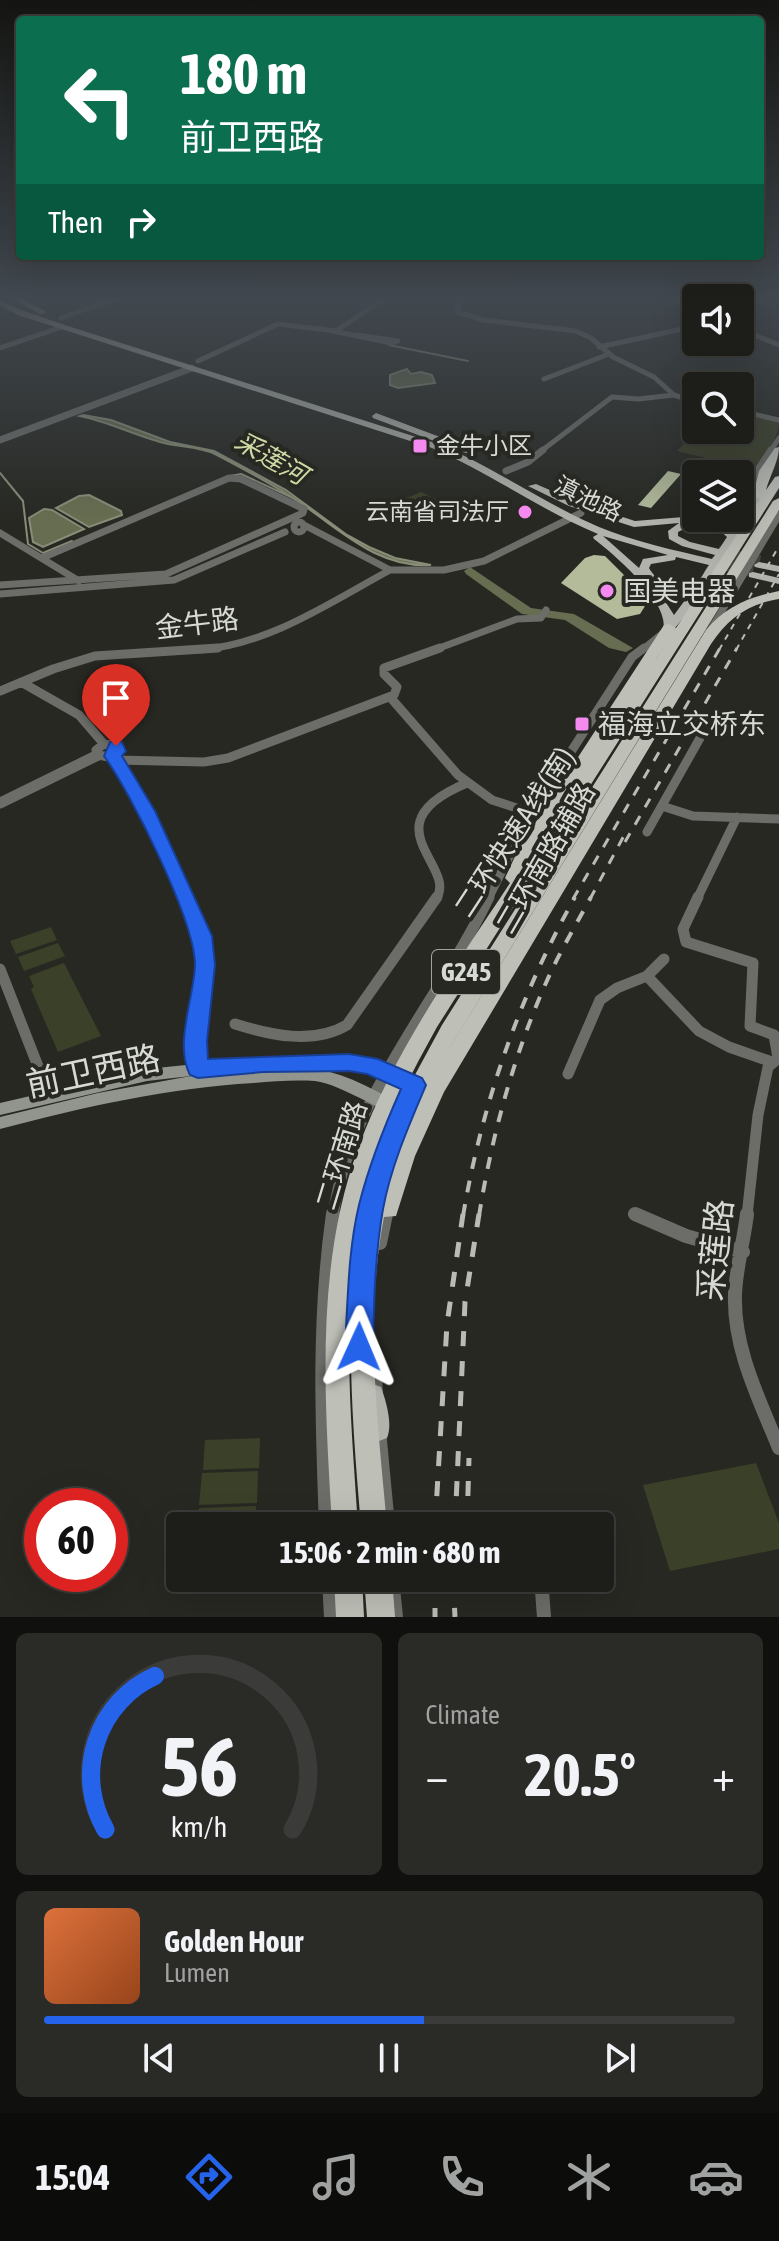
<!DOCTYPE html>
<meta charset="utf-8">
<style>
body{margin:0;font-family:"Asap Condensed","Noto Sans SC",sans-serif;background:#2a2b27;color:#f1f3f6;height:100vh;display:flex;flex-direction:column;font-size:30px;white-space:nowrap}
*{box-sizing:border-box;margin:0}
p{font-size:26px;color:#a0a2a2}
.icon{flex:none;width:44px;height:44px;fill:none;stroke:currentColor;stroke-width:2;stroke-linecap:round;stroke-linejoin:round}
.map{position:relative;height:1617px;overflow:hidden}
.sheet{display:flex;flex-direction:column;gap:16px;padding:16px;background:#10100e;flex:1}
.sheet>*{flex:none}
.banner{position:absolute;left:16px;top:16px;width:748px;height:244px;border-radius:8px;box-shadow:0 8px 32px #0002,0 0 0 2px #3b3c39;background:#0b6e4f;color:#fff;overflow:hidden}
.controls{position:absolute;left:682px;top:284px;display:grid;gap:16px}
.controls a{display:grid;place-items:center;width:72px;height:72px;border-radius:8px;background:#1d1e1a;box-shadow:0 8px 32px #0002,0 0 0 2px #3b3c39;font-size:40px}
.speed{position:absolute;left:24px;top:1488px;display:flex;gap:16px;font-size:40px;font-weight:700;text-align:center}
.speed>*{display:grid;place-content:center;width:104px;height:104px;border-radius:50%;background:#1d1e1a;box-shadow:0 8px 32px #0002,0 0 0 2px #3b3c39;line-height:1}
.speed .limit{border:12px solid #d22;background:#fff;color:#111}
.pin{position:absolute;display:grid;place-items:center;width:68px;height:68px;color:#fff;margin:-82px -34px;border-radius:50% 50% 50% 0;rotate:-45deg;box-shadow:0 0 8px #0007}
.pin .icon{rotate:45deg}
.me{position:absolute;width:88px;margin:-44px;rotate:1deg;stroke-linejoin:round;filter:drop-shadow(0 0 6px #0008)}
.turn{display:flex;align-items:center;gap:28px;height:168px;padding:0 32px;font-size:36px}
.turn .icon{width:104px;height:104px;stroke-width:2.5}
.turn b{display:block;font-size:56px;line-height:68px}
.then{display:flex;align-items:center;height:76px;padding:0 32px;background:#0003;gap:16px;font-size:30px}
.big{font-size:60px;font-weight:700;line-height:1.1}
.sheet .card{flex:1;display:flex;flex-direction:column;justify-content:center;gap:12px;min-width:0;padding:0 28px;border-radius:12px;background:#2a2b27}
.sheet .dial{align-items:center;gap:0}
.dial svg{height:208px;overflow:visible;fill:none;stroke:#3b3c39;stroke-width:7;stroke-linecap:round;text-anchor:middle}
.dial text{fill:#f1f3f6;stroke:none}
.song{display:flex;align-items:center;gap:24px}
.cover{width:96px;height:96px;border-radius:12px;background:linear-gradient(135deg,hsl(20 70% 55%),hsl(20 70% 35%))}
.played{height:8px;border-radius:4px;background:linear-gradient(90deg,#2563eb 55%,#3b3c39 55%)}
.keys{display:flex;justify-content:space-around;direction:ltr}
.heat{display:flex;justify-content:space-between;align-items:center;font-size:44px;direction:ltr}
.sheet .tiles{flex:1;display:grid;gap:16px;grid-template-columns:1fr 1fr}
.card:last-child{grid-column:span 2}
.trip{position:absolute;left:166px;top:1512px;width:448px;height:80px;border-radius:8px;background:#1d1e1a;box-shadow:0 8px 32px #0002,0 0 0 2px #3b3c39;font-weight:700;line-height:80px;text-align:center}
.tabs{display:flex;height:128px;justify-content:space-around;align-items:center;background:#0c0c0a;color:#a0a2a2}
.tabs .icon{width:56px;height:56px}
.tabs .on{color:#2563eb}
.tabs b{font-size:36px;color:#f1f3f6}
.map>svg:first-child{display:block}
.green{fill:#3b4028}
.water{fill:#666d50;stroke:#888d78;stroke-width:2}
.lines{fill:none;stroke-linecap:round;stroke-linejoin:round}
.stream{stroke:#888d78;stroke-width:2}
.river{fill:#666d50;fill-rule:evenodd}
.building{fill:#b3bb9b}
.primary-tunnel{stroke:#41433d;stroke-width:11;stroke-dasharray:11 5;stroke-linecap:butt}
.minor-far4{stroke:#6c6d69;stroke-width:5}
.minor-far3{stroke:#6c6d69;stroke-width:7}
.minor-far2{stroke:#6c6d69;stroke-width:9}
.minor-far1{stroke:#6c6d69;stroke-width:11}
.minor{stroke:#6c6d69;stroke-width:14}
.tertiary-far1{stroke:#6c6d69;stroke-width:7}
.tertiary{stroke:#6c6d69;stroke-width:11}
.secondary{fill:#92948e;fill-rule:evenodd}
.primary{fill:#b0b2ab;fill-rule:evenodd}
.trunk{fill:#bec0b8;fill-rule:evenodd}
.rail-far3{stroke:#b9bbb6;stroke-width:2;stroke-dasharray:6 6;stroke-linecap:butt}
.rail-far2{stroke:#b9bbb6;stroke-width:3;stroke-dasharray:10 10;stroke-linecap:butt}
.rail-far1{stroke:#b9bbb6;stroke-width:4;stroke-dasharray:12 12;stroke-linecap:butt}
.rail{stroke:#b9bbb6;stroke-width:5;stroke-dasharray:15 15;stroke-linecap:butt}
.route{fill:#2563eb;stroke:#184099;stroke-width:2}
.poi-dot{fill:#f489f0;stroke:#272822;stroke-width:3}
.labels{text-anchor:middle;stroke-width:8;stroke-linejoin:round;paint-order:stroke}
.far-poi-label{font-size:24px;fill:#d7d9d4;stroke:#272822;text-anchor:start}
.far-street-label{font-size:24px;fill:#d7d9d4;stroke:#272822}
.far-water-label{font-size:26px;font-style:italic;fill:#cddaa3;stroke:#272822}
.shield{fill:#272822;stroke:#a2a49f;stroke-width:2}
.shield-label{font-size:26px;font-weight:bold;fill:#d7d9d4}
.poi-label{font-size:28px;fill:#d7d9d4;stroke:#272822;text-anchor:start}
.street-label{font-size:28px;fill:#d7d9d4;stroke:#272822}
.near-street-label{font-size:34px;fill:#d7d9d4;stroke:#272822}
</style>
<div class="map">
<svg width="779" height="1617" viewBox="0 0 779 1617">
<rect width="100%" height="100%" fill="#272822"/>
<!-- green -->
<path class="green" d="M 740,414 L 779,421 C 779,447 753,463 751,489 L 740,485 L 740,474 L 715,474 L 723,462 L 677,451 L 697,430 L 740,430 Z
M 421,492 L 441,502 L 441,505 L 406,520 L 393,514 L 397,511 L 388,506 Z
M 51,927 L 57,940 L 16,954 L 10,941 Z
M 58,943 L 65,956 L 24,971 L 18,957 Z
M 64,963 L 101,1036 L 58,1052 L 31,989 L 34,987 L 29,976 Z
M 260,1438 L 259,1468 L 203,1470 L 205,1440 Z
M 756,1463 L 779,1523 L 779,1549 L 670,1571 L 643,1485 Z
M 258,1471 L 257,1503 L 199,1505 L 202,1473 Z
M 256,1506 L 256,1526 L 197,1526 L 199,1508 Z"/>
<!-- water -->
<path class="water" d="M 407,369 L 411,374 L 421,372 L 432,375 L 435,383 L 398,388 L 390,385 L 390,375 Z
M 83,415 L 111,420 L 170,442 L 214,451 L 286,490 L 347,535 L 369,547 L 395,558 L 431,565 C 380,568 345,534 306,507 C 278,487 246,470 215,454 C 201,447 183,447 168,444 C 138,437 110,422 80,416 Z
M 89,495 L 121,511 L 122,515 L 89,527 L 56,508 L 79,496 Z
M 44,509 L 52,510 L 84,529 L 43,547 L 33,542 L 29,518 Z"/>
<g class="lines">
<!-- stream -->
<path class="stream" d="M 389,345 L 468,361
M 0,473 L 23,501 L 28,544 L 43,553 L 72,541
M 230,476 L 241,474 L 293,498"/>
<!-- river -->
<path class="river" d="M 470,567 L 531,608 L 574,614 L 633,648 L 626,652 L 609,648 L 565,620 L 522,614 L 466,574 L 464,571 Z"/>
</g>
<!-- building -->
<path class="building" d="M 668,471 L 681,474 L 651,508 L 638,505 Z
M 594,555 L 605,556 L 649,600 L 640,614 L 617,619 L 561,583 L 585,558 Z"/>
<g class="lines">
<!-- primary-tunnel -->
<path class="primary-tunnel" d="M 718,552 L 760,561
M 711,562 L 755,572"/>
<!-- minor-far4 -->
<path class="minor-far4" d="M 461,296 L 457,312 L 484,320 L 576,331 L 591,338 L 613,357 L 654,377 L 674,395 L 696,402
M 667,296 L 696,311
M 61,318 L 122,296
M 740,329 L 779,345
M 333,331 L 392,343 L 398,341 L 357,335
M 599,347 L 696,326
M 0,348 L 62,327
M 198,361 L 278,324 L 336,331 L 388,296
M 544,379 L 609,354
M 740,411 L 779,420
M 540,452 L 612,397 L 638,399 L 674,395
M 770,452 L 779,438"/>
<!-- minor-far3 -->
<path class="minor-far3" d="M 506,471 L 528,462 L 543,450
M 759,495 L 756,473 L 771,450
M294 527a5 5 0 1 1 10 0a5 5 0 1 1-10 0Z
M 306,526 L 390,570 L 444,570 L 484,561 L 581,513
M 0,533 L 79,581
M 0,585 L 166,574 L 303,513 L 304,509 L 241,479 L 229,478 L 42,558
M 0,594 L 174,580 L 285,532
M 711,629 L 779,515
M 200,650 C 270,644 329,603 390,570
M 434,650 L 517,619 L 541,618 L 546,610
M 642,650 L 663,633"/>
<!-- minor-far2 -->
<path class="minor-far2" d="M 21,682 L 79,715 L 104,744
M 0,691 L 53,669 L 95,656 L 218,648
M 390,697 L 458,775 L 492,800 L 532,813
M 104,744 L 116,746 L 117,753 L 109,757 L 98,755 L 96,750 Z
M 115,758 L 151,820 L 188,899
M 116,760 L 204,762 L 228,758 L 394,695 L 397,687 L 384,674 L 384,668 L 440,648
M 662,806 L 693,816 L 779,819
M 647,832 L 700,738
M 436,899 C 459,866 366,825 467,783
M 488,899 L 527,820 L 632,657 L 644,648
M 697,899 L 737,817"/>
<!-- minor-far1 -->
<path class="minor-far1" d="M 187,897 L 200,930 L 205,961 L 198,1069
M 698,897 L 683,929 L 686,942 L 753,963 L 750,1026 L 774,1035 L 778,1058
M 0,969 L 50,1097
M 647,976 L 664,959
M 235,1024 C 270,1035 313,1045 347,1025 L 437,897
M 568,1074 L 600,1000 L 617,988 L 647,976 L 699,1031 L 729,1047 L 772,1062
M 634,1214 L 639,1216
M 333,1216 C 350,1096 438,1003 489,897
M 386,1216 L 388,1207
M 747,1216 L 758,1115 L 768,1067 L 779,1058"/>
<!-- minor -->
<path class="minor" d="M 635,1214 L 686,1236 L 743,1252
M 747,1214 C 744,1240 736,1268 735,1294 C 733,1348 759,1399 779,1448
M 380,1243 L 386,1214
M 374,1354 L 376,1395
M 379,1430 L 388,1526
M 326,1526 C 322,1421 318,1319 333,1214
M 329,1578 L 331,1617
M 392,1578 L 396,1617
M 541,1578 L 544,1617"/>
<!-- tertiary-far1 -->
<path class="tertiary-far1" d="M 0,440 L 192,368"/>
<!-- tertiary -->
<path class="tertiary" d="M 0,803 L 98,755"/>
<!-- secondary -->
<path class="secondary" d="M 349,1056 L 370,1060 L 410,1076 L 412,1080 L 410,1084 L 405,1086 L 368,1072 L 349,1068 L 263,1069 L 235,1072 C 266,1070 300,1064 330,1072 C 361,1080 388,1099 417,1111 L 420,1115 L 417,1119 C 400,1125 344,1084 315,1081 C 295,1080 274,1081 254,1083 C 167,1088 84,1107 0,1129 L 0,1117 L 98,1093 L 191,1076 L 147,1081 L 0,1115 L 0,1103 L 147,1069 L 263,1057 Z"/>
<!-- primary -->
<path class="primary" d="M 8,296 L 18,296 L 47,312 L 40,314 Z
M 0,300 L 24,311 L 65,325 L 438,444 C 494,467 543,503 599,527 C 635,542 674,550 712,559 L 715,555 L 682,546 L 669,539 L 668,531 L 679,523 L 634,527 L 569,506 L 528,486 L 536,484 L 577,502 L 635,521 L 696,516 L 696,518 C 710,518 721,520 732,529 L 755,494 L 764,496 L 693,606 L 675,628 L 671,647 L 663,647 L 661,644 C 662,636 665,627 663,619 C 658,593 615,555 594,539 L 593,537 L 598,534 C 540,510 489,472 432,448 L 18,315 L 0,305 ZM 704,525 L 717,528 L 727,537 L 719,549 L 690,542 L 678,536 L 678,532 L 690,526 ZM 603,536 L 668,555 L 643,559 L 639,568 ZM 676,557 L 709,565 C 705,570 702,578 697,582 C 682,595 657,583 649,568 L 651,564 L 675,560 ZM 656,587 L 673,593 L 691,592 L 674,615 Z
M 376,413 L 472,449 L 474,451 L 466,453 L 373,418 L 372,416 Z
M 759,562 L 779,566 L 779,572 L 755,567 L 754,565 Z
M 753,572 L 779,578 L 779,584 L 749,577 L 749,573 Z
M 373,1384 L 381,1387 C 386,1401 393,1424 387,1438 L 379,1441 L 371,1438 C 366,1424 360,1401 365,1387 Z"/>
<!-- trunk -->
<path class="trunk" d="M 779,447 C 779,461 770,475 766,490 L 775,477 L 779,476 L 779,488 L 437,1027 C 412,1072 388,1117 374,1167 L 397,1108 L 442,1025 L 773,501 L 779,498 L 779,510 L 433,1075 L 706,630 C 726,606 749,597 779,591 L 779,599 C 748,604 728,618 711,644 L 444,1092 L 415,1156 L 396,1216 L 384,1217 C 364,1319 378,1424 387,1526 L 361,1526 C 353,1431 345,1336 357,1241 C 342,1335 352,1431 358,1526 L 332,1526 C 325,1400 314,1267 359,1146 C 394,1051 455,967 510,883 L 505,878 L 519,848 L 664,625 L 669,624 L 676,628 L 641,682 L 760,499 L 753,496 L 759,471 L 775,448 Z
M 334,1578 L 362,1578 L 364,1617 L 336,1617 Z
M 364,1578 L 392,1578 L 395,1617 L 367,1617 Z"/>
<!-- rail-far3 -->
<path class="rail-far3" d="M 719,650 L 779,546
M 736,650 L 779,574"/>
<!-- rail-far2 -->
<path class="rail-far2" d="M 625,842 L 737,648
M 573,899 L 720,648
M 590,899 L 627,830"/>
<!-- rail-far1 -->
<path class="rail-far1" d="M 463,1216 C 482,1104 519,997 575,897
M 479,1216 C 492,1134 515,1050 550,974 C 562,948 577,923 591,897"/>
<!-- rail -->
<path class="rail" d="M 435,1526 L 447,1324 L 463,1214
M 455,1526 L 465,1302 L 479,1214
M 467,1526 L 469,1458
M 435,1578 L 435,1617
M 453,1578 L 455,1617"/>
</g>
<!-- sky -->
<linearGradient id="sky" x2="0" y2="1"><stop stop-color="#151613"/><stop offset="0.57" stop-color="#41484f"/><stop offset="1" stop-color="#41484f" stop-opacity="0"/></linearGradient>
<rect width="779" height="522" fill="url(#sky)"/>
<!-- route -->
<path class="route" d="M 116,740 L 122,742 L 126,751 L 122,756 L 155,811 L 212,936 L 215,965 L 207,1041 L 208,1059 L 349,1054 L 378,1059 L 422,1078 L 426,1085 C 409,1125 391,1166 383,1209 C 375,1255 374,1300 373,1347 L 369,1356 L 359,1360 L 349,1356 L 345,1347 C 348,1299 348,1251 359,1205 C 369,1165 384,1127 401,1089 L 367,1074 L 349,1071 L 263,1072 L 198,1078 L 190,1075 C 174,1044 194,998 195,965 C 195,921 131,793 104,756 L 110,742 Z"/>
<!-- markers -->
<g class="poi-dot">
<rect x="412" y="438" width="16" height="16" rx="4"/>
<circle cx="525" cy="512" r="8"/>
<circle cx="607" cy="591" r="8"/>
<rect x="574" y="716" width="16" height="16" rx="4"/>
</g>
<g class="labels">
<!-- far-poi labels -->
<g class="far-poi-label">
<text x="436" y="454">金牛小区</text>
<text x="509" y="520" text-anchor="end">云南省司法厅</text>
</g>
<!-- far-street labels -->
<g class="far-street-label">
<text transform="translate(588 499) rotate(26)" y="8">滇池路</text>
</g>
<!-- far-water labels -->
<g class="far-water-label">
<text transform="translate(271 458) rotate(30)" y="9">采莲河</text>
</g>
<!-- shield labels -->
<rect class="shield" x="432" y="950" width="68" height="44" rx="6"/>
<g class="shield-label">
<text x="466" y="981">G245</text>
</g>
<!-- poi labels -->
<g class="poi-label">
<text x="623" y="601">国美电器</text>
<text x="598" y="734">福海立交桥东</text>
</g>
<!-- street labels -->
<g class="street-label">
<text transform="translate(197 623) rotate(-7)" y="10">金牛路</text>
<text transform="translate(514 832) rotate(-57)" y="10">二环快速A线(南)</text>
<text transform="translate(545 858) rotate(-60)" y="10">二环南路辅路</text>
<text transform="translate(341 1155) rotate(-73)" y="10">二环南路</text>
</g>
<!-- near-street labels -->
<g class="near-street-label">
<text transform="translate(93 1071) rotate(-12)" y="12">前卫西路</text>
<text transform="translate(715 1250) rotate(-84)" y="12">采莲路</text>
</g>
</g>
</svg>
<div class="controls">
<a><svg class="icon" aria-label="sound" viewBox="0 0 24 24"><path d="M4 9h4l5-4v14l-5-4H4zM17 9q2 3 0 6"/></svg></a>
<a><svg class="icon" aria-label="search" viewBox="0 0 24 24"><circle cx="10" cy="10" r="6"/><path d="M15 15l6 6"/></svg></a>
<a><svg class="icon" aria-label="layers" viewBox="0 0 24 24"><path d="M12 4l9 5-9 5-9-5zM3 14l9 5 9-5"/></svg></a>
</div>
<div class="speed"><div class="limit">60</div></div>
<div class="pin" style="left:116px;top:746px;background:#d93025"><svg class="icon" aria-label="arrive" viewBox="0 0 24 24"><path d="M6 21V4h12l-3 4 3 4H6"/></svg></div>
<svg class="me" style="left:359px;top:1347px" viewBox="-20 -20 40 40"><path d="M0-17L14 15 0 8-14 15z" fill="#2563eb" stroke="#fff" stroke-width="4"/></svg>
<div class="trip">15:06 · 2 min · 680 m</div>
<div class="banner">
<div class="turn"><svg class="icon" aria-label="left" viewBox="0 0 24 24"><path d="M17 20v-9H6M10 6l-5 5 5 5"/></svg><div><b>180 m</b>前卫西路</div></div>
<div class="then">Then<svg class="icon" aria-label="right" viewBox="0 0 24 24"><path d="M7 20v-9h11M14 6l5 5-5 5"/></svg></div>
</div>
</div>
<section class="sheet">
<div class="tiles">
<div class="card dial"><svg viewBox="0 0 100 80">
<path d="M14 69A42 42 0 1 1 86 69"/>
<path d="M14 69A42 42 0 0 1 33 10" stroke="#2563eb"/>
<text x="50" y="56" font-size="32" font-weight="700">56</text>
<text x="50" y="72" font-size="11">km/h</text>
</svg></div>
<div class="card"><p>Climate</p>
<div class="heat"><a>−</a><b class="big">20.5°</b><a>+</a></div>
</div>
<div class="card">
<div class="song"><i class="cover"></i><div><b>Golden Hour</b><p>Lumen</p></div></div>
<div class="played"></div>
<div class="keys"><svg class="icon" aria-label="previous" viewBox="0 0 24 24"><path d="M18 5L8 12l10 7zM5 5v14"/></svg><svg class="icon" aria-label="pause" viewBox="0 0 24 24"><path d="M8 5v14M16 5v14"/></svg><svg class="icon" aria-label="next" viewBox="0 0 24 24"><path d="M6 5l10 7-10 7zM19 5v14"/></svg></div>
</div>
</div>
</section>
<nav class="tabs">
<b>15:04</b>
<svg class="icon on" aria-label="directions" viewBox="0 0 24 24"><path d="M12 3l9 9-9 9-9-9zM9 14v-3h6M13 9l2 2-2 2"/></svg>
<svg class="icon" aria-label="music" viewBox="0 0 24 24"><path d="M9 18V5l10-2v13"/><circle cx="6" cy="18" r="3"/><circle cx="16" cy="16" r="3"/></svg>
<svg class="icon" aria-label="phone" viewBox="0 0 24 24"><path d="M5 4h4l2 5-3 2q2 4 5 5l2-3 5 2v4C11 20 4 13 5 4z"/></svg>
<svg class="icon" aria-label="climate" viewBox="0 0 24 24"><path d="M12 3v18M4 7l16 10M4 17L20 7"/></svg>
<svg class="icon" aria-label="car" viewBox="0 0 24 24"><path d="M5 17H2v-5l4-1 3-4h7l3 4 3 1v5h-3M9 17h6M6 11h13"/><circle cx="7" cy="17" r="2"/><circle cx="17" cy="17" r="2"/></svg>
</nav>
